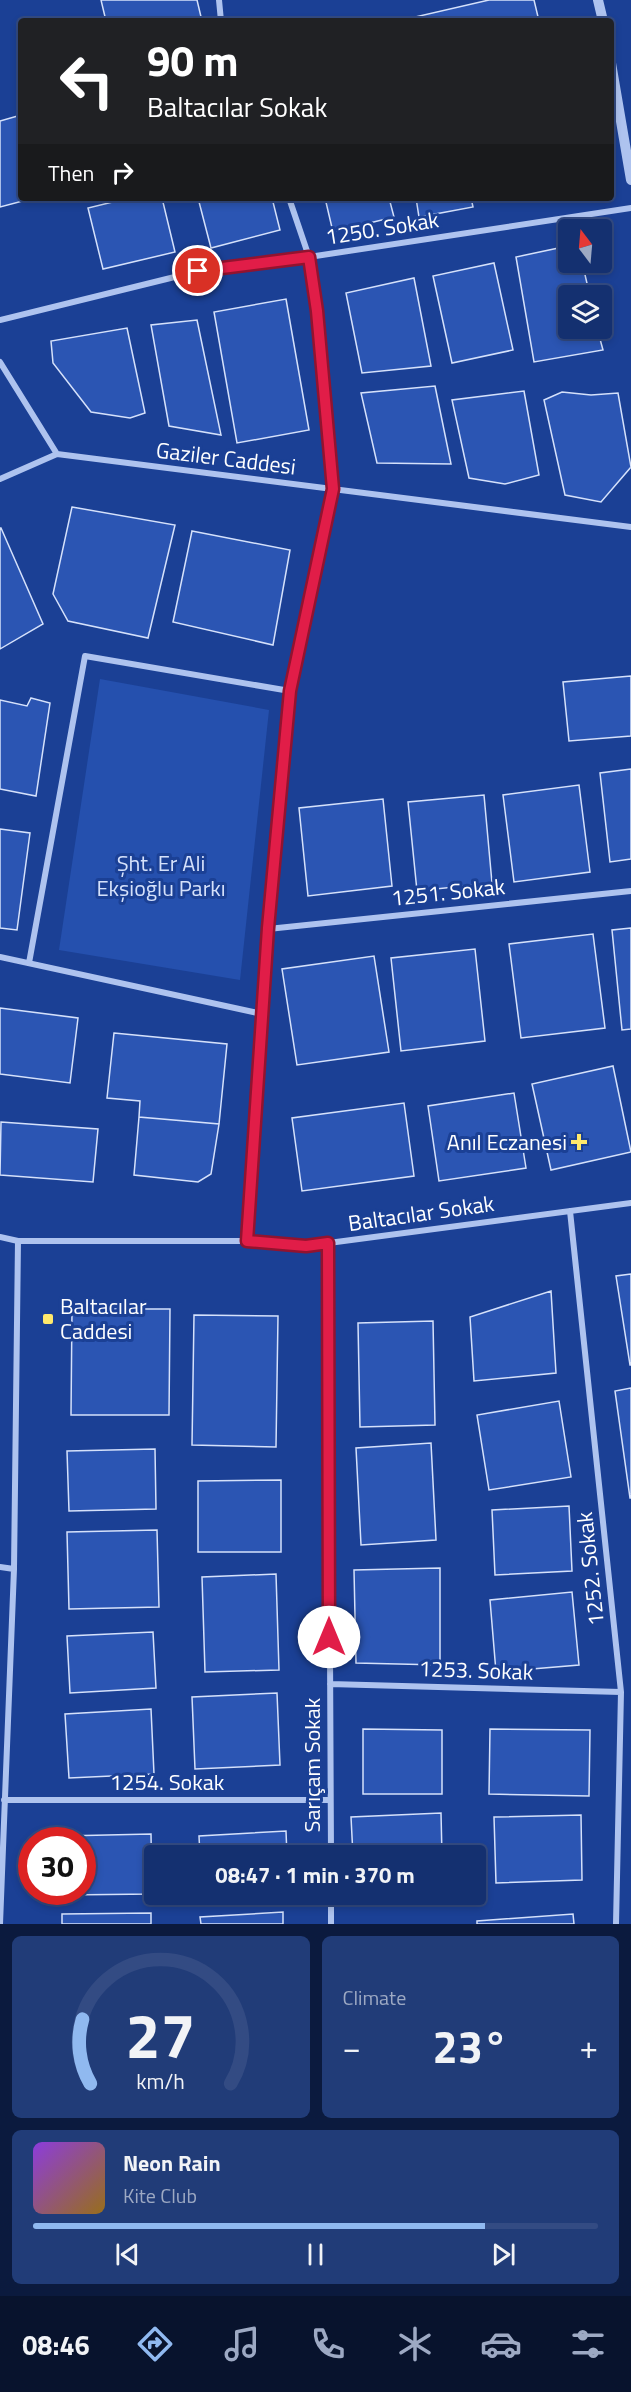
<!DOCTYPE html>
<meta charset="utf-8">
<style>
body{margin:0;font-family:"Titillium Web",sans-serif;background:#213c78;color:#f1f3f6;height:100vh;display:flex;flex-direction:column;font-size:22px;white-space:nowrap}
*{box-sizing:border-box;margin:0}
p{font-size:20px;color:#9da9c3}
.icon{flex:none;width:33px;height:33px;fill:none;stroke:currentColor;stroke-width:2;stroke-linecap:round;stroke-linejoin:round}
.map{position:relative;height:1924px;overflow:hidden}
.panel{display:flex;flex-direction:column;gap:12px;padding:12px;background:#0b1a3e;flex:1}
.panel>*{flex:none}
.banner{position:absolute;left:18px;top:18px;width:596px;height:183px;border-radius:6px;box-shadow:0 3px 9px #0003,0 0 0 2px #334b83;background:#202124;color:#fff;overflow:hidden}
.needle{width:39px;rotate:344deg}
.controls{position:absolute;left:558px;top:219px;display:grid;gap:12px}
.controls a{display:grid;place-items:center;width:54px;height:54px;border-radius:6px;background:#143070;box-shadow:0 3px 9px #0003,0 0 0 2px #334b83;font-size:30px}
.speed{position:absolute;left:18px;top:1827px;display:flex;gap:12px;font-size:30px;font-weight:700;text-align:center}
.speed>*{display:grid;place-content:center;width:78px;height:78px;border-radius:50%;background:#143070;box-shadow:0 3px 9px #0003,0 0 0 2px #334b83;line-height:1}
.speed .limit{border:9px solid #d22;background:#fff;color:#111}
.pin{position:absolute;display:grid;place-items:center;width:51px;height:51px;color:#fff;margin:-26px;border:3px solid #fff;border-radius:50%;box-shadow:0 2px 6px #0007}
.me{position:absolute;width:66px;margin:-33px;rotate:0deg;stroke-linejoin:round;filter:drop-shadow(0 0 4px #0008)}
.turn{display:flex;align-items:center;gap:21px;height:126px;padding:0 30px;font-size:27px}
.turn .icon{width:78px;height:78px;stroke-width:2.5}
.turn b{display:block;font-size:42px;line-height:51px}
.then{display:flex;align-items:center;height:57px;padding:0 30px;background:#0003;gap:12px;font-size:22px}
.big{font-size:45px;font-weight:700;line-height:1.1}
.panel .widget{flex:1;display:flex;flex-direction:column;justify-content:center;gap:9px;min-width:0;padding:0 21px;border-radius:9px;background:#213c78}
.panel .dial{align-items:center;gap:0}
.dial svg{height:156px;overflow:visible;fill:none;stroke:#334b83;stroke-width:7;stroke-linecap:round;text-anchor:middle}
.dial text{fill:#f1f3f6;stroke:none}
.song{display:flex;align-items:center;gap:18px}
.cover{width:72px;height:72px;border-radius:9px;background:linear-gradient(135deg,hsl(270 70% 55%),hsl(40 70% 35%))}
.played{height:6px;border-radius:3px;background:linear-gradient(90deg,#90b9f0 80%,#334b83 80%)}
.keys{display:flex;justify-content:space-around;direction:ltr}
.heat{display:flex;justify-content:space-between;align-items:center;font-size:33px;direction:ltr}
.panel .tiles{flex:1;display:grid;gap:12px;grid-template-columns:1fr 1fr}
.widget:last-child{grid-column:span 2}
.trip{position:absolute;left:144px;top:1845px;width:342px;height:60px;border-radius:6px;background:#143070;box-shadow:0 3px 9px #0003,0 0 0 2px #334b83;font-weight:700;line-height:60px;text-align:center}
.tabs{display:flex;height:96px;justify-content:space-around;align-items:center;background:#08132d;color:#9da9c3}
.tabs .icon{width:42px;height:42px}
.tabs .selected{color:#90b9f0}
.tabs b{font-size:27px;color:#f1f3f6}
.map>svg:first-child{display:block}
.green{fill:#2550ae}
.building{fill:#2b55b3;stroke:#d5e1fb;stroke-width:1.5}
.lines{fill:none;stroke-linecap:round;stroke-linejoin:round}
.minor{stroke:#aec3ef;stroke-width:6}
.tertiary{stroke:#aec3ef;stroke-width:10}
.route-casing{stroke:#92132f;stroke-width:15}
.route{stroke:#e11d48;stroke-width:10}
.poi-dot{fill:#ffe96c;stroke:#1b4095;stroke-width:2}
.labels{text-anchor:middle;stroke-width:6;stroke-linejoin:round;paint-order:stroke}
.street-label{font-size:22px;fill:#fff;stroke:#1b4095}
.park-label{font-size:22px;fill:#d5e1fb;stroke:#1b4095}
.poi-label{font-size:22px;fill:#fff;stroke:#1b4095;text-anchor:end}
</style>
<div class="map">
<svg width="631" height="1924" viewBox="0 0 631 1924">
<rect width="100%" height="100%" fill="#1b4095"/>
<!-- green -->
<path class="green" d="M 100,679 L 269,710 L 240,980 L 59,950 Z"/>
<!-- building -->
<path class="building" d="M 101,0 L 197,0 L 202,21 L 106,21 Z
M 489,0 L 534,0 L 539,21 L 416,21 L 415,17 Z
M 21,115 L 21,198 L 34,198 L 0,207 L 0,121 Z
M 129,198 L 162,198 L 175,252 L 103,269 L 88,208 Z
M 198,198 L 272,198 L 280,230 L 211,248 Z
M 325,198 L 389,198 L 394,217 L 333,232 Z
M 416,198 L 471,198 L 473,207 L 419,217 Z
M 568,246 L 568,262 L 582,262 L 590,296 L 568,296 L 568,328 L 597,328 L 603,350 L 534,362 L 516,257 Z
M 494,263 L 513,350 L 452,363 L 433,276 Z
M 414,278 L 431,366 L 362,373 L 346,293 Z
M 286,299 L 309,430 L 237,443 L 214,312 Z
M 197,320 L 221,435 L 169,426 L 151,325 Z
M 127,328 L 145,413 L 130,418 L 91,412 L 53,363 L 51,341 Z
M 435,386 L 451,464 L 377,463 L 361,393 Z
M 524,391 L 539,475 L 505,484 L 469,478 L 452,400 Z
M 562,392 L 591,395 L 618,393 L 631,467 L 601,502 L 565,495 L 544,400 Z
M 72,507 L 175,525 L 148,638 L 68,621 L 53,594 Z
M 1,528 L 43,624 L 0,649 L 0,528 Z
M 192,531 L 290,550 L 273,645 L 173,622 Z
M 631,676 L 631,736 L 569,741 L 563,682 Z
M 31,698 L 50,703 L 36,796 L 0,789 L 0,700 L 27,706 Z
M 631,769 L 631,859 L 610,862 L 600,773 Z
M 579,785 L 590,872 L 514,882 L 503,795 Z
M 484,795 L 492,883 L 417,891 L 408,802 Z
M 383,799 L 392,886 L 308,896 L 299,808 Z
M 0,829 L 30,833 L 17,930 L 0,928 Z
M 631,928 L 631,1029 L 622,1030 L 612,930 Z
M 593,934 L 605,1028 L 521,1038 L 509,944 Z
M 475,949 L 485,1041 L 401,1051 L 391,958 Z
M 374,956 L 389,1052 L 297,1065 L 282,969 Z
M 0,1008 L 78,1018 L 70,1083 L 0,1074 Z
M 114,1033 L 227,1044 L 219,1124 L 139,1117 L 140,1101 L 107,1098 Z
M 613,1066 L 631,1152 L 551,1170 L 532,1084 Z
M 514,1093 L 526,1168 L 439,1181 L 428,1106 Z
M 404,1103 L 414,1176 L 302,1191 L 292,1118 Z
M 139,1117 L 219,1124 L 211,1174 L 198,1182 L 134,1175 Z
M 1,1122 L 98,1129 L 93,1182 L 0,1175 Z
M 631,1274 L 631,1365 L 630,1365 L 616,1276 Z
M 551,1291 L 556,1373 L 474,1381 L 470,1317 Z
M 72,1309 L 170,1309 L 169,1415 L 71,1415 Z
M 194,1315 L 278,1316 L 276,1447 L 192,1445 Z
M 433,1321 L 435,1425 L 360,1427 L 358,1323 Z
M 631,1388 L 631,1498 L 630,1498 L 615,1391 Z
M 559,1401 L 571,1477 L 489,1490 L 477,1415 Z
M 431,1443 L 436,1540 L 361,1545 L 356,1448 Z
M 155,1449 L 156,1509 L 69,1511 L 67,1451 Z
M 281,1480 L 281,1552 L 198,1552 L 198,1481 Z
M 569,1506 L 572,1571 L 495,1575 L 492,1510 Z
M 157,1530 L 159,1607 L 69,1609 L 67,1532 Z
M 440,1568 L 440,1665 L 356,1663 L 354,1570 Z
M 276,1574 L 279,1670 L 205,1672 L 202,1577 Z
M 572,1592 L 579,1665 L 496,1672 L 490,1600 Z
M 153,1632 L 156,1688 L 70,1693 L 67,1636 Z
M 277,1693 L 280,1765 L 195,1769 L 192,1697 Z
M 151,1709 L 154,1774 L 69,1778 L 65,1714 Z
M 363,1729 L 442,1730 L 442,1794 L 363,1794 Z
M 490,1729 L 590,1730 L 589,1796 L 489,1794 Z
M 441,1813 L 442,1856 L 353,1856 L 351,1817 Z
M 581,1815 L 582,1880 L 496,1883 L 494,1817 Z
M 286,1831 L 287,1856 L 200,1856 L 199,1836 Z
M 151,1834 L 152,1894 L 65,1895 L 65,1892 L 82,1892 L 82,1840 L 63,1840 L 63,1836 Z
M 283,1912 L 283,1924 L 201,1924 L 200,1917 Z
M 151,1913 L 151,1924 L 62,1924 L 62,1914 Z
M 573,1914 L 574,1924 L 477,1924 L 477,1921 Z"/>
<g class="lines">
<!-- minor -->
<path class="minor" d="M 219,0 L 221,21
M 0,320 L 199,271 L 309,257 L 631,208
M 0,362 L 57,454
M 0,479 L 57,454 L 631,527
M 268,929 L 631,891
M 0,957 L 262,1014
M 29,963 L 85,656 L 290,691
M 570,1211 L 621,1692 L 616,1924
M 0,1237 L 18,1241 L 247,1241 L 306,1246 L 631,1203
M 247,1241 L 268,929 L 290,691 L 333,489 L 317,311 L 309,257 L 289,198
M 328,1243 L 331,1856
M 0,1567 L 14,1569
M 330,1684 L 621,1692
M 4,1800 L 330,1800
M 331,1894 L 331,1924
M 0,1924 L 14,1569 L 18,1241"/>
<!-- tertiary -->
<path class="tertiary" d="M 598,0 L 603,21
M 610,57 L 631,180"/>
</g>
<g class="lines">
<defs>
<path id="route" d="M 198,271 L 309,257 L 317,311 L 333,489 L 290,691 L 268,928 L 247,1241 L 306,1246 L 328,1243 L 329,1637"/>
</defs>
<!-- route casing -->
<use href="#route" class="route-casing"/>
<!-- route -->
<use href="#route" class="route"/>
</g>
<!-- markers -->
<g class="poi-dot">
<path d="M576 1133h6v6h6v6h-6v6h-6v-6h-6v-6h6z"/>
<rect x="42" y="1313" width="12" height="12" rx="3"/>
</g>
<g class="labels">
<!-- street labels -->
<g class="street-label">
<text transform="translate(382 228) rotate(-9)" y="8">1250. Sokak</text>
<text transform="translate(226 458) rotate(7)" y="8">Gaziler Caddesi</text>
<text transform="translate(448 892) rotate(-6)" y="8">1251. Sokak</text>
<text transform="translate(421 1213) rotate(-8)" y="8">Baltacılar Sokak</text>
<text transform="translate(590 1569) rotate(-96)" y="8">1252. Sokak</text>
<text transform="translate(476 1670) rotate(2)" y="8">1253. Sokak</text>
<text transform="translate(312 1765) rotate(-90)" y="8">Sarıçam Sokak</text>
<text x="167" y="1790">1254. Sokak</text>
</g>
<!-- park labels -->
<g class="park-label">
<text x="161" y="871">Şht. Er Ali<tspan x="161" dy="25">Ekşioğlu Parkı</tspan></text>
</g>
<!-- poi labels -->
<g class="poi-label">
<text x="567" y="1150">Anıl Eczanesi</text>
<text x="60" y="1314" text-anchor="start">Baltacılar<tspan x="60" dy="25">Caddesi</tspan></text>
</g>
</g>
</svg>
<div class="controls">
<a><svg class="needle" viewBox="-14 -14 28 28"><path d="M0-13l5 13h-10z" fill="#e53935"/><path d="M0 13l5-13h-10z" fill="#9da9c3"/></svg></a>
<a><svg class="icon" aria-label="layers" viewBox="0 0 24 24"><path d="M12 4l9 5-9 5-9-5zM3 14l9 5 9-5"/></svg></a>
</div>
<div class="speed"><div class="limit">30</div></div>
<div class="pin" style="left:198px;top:271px;background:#d93025"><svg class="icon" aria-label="arrive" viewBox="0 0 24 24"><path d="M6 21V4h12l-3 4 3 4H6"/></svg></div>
<svg class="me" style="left:329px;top:1637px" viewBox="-20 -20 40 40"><circle r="19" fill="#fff"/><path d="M0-13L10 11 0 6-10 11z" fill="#e11d48"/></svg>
<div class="trip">08:47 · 1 min · 370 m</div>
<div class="banner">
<div class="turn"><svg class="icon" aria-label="left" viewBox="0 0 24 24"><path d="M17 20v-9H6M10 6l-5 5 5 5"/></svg><div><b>90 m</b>Baltacılar Sokak</div></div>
<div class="then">Then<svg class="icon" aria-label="right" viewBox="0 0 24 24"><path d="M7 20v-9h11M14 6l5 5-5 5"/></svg></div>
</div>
</div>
<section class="panel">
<div class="tiles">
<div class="widget dial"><svg viewBox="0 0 100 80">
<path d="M14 69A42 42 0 1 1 86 69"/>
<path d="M14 69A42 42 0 0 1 10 36" stroke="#90b9f0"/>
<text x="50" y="56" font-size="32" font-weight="700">27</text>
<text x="50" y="72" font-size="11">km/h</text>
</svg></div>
<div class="widget"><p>Climate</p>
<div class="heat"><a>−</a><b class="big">23°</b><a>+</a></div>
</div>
<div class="widget">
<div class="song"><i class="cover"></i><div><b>Neon Rain</b><p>Kite Club</p></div></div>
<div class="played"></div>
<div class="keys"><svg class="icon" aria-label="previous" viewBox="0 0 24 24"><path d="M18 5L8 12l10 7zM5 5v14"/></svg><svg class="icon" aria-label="pause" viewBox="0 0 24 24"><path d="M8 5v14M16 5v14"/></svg><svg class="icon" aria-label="next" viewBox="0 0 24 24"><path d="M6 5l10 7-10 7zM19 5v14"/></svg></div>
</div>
</div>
</section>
<nav class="tabs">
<b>08:46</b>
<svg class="icon selected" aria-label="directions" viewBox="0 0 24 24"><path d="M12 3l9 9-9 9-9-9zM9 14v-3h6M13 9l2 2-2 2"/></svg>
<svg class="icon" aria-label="music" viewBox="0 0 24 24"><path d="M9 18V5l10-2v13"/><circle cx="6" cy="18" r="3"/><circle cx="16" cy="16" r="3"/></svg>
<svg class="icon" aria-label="phone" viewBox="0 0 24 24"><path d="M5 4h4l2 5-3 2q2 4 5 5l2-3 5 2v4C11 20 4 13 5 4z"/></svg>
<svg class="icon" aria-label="climate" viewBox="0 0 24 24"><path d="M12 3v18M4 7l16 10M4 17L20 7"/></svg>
<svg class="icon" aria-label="car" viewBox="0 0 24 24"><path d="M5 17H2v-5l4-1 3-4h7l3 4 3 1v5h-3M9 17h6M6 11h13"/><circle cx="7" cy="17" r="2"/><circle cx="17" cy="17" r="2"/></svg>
<svg class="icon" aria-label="filters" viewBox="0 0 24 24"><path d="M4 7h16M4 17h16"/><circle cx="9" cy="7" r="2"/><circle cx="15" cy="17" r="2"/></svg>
</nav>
